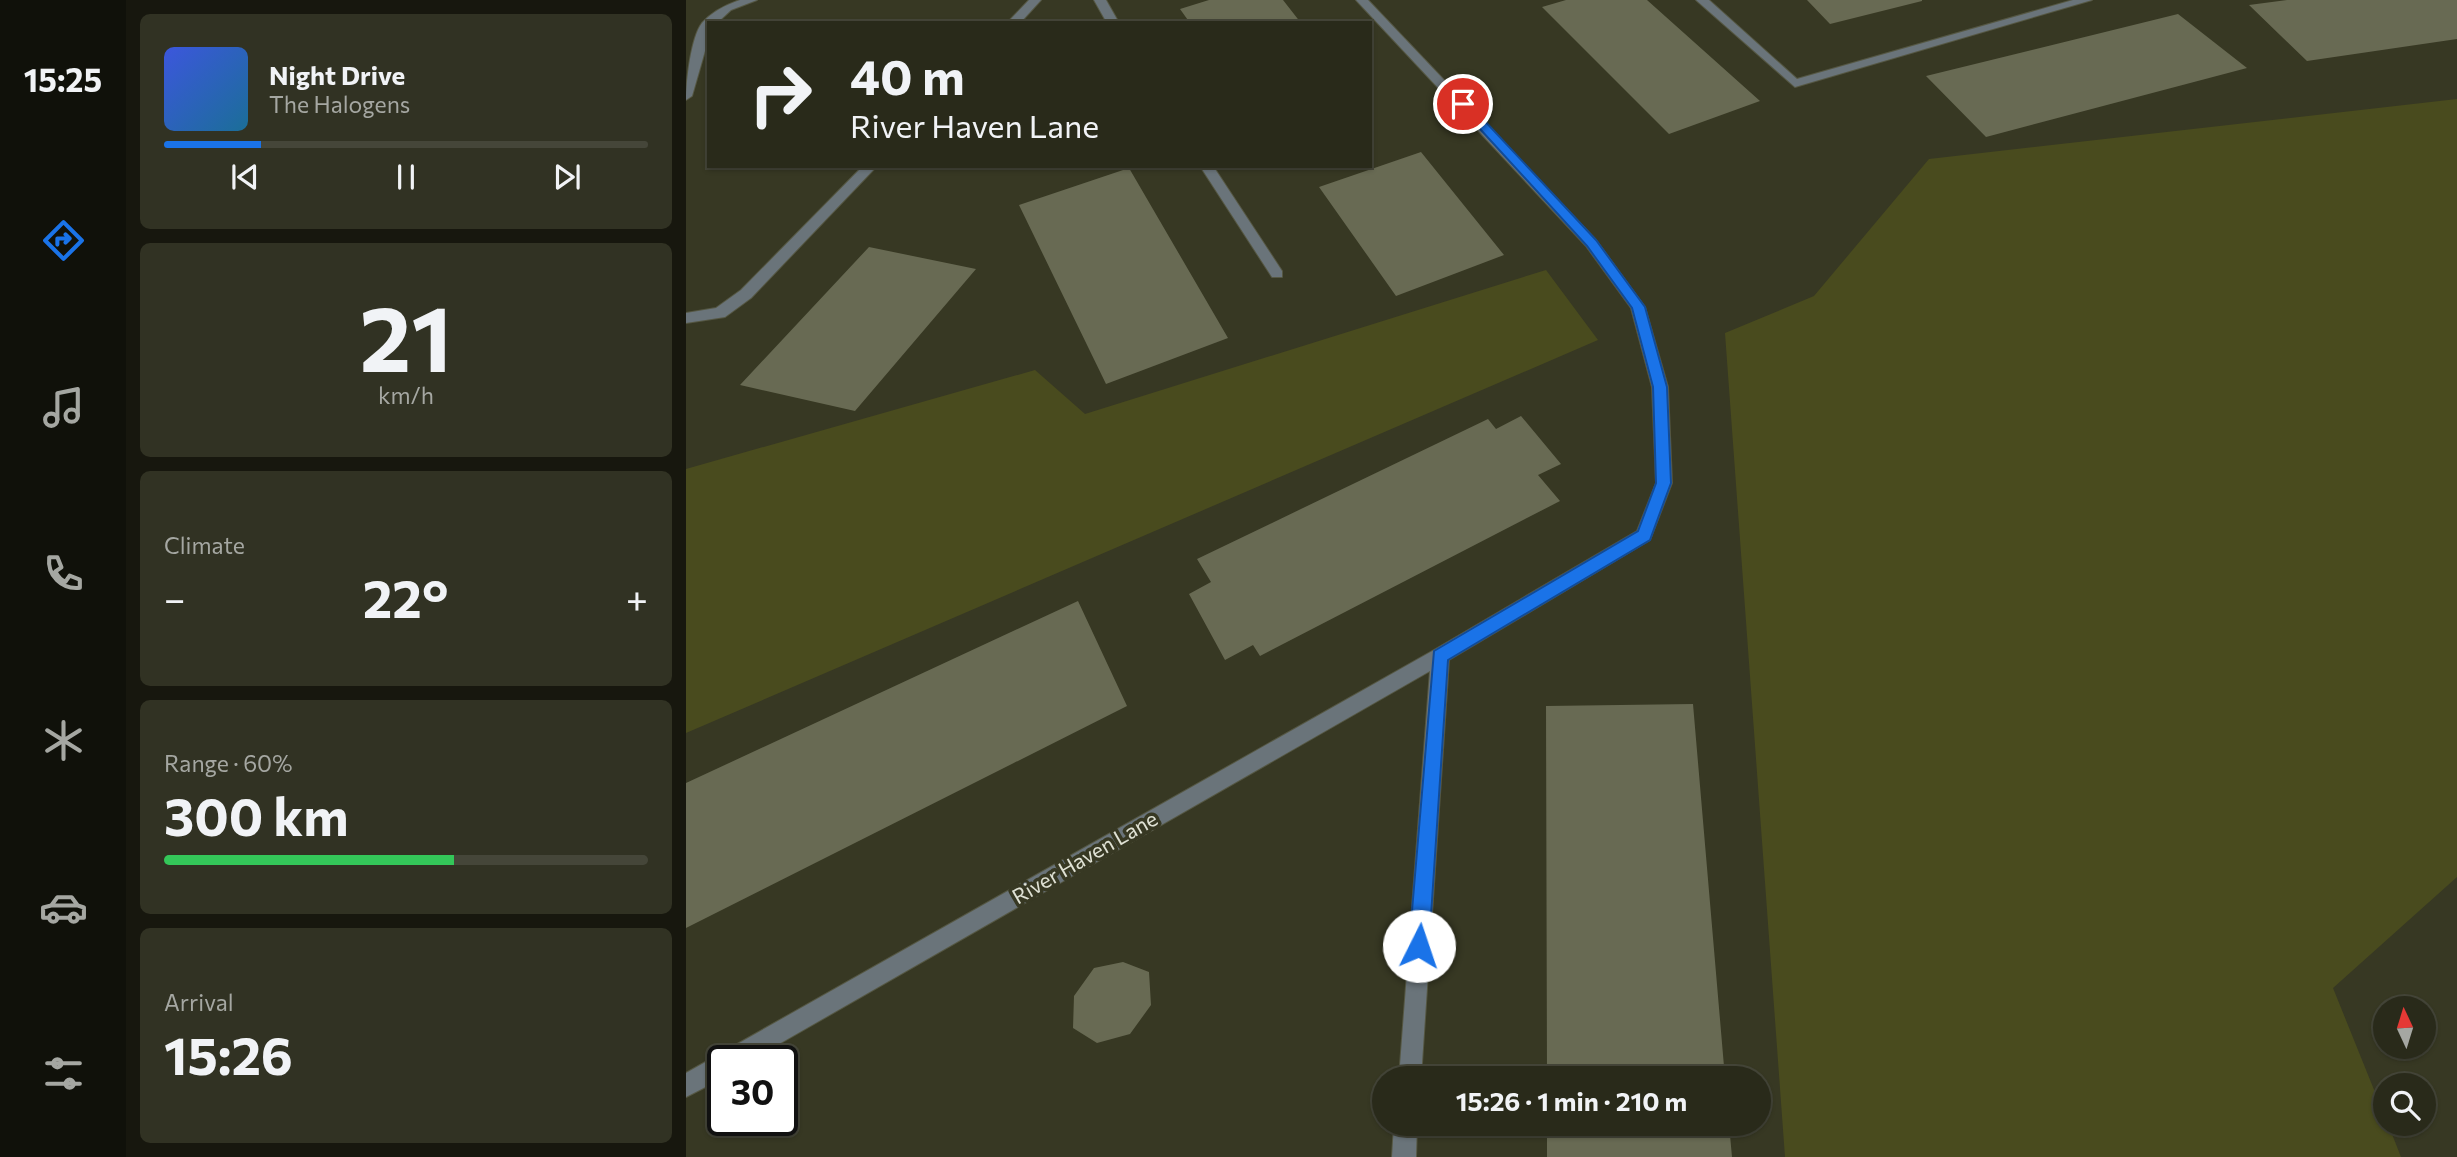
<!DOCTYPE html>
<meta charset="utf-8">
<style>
body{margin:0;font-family:Commissioner,sans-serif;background:#313223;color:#f1f3f6;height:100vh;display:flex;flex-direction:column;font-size:26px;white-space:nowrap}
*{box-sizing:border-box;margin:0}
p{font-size:23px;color:#a5a7a2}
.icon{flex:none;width:38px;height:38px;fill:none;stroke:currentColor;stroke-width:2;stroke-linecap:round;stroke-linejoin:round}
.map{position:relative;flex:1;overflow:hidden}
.side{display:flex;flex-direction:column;gap:14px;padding:14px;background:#17170e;width:560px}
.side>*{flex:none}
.hud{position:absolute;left:21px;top:21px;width:665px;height:147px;border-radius:0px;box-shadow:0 2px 5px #0004,0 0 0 2px #454639;background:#292a1a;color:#f1f3f6;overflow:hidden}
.needle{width:46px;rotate:356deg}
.tools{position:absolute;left:1687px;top:996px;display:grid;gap:14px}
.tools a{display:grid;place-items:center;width:63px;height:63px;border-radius:50%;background:#292a1a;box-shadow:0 2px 5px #0004,0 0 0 2px #454639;font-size:35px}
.speed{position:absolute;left:21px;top:1045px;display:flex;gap:14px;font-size:35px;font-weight:700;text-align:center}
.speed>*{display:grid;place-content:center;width:91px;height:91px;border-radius:50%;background:#292a1a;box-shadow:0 2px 5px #0004,0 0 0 2px #454639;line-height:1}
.speed .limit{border:4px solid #111;border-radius:10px;background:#fff;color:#111}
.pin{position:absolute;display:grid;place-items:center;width:60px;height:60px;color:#fff;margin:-30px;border:4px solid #fff;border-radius:50%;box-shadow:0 2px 7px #0007}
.me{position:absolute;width:77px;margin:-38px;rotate:4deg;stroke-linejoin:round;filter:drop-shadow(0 0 5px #0008)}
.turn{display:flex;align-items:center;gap:24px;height:147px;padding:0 28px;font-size:32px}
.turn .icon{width:91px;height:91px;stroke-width:2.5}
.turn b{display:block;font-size:49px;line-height:60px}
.big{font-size:52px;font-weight:700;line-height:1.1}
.side .tile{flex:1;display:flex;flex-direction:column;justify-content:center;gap:10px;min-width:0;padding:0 24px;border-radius:10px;background:#313223}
.side .dial{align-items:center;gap:0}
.dial b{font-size:91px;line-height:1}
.song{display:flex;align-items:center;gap:21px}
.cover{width:84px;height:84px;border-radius:10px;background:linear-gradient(135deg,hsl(230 70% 55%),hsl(200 70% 35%))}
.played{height:7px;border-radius:4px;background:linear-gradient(90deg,#1a73e8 20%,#454639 20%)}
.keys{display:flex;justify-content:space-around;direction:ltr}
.heat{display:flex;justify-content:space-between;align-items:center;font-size:38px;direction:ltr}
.charge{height:10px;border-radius:5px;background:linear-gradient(90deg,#34c759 60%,#454639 0)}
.trip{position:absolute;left:686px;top:1066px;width:399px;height:70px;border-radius:35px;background:#292a1a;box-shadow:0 2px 5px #0004,0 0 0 2px #454639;font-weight:700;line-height:70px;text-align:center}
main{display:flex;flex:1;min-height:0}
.dock{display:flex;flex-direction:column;width:126px;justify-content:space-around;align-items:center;background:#10110a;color:#a5a7a2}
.dock .icon{width:49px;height:49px}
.dock .current{color:#1a73e8}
.dock b{font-size:32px;color:#f1f3f6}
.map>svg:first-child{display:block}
.green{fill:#494b1e}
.building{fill:#686a53}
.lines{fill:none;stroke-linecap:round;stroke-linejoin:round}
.minor-casing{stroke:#555743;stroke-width:2}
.minor{fill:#6a747a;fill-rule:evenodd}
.route{fill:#1a73e8;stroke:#114b97;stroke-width:2}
.labels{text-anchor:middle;stroke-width:7;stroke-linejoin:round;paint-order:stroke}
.street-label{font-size:21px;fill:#e0e2d5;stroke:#373823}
</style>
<main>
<nav class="dock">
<b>15:25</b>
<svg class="icon current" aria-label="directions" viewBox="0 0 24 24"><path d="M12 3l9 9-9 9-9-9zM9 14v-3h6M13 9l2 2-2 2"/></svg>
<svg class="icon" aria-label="music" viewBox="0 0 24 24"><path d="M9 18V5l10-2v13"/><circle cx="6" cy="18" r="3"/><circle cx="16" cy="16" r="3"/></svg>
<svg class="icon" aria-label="phone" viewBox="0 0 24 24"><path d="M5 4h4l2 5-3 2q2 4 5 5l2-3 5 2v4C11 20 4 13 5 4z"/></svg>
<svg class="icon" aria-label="climate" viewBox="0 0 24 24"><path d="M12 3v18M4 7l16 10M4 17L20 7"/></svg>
<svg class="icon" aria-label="car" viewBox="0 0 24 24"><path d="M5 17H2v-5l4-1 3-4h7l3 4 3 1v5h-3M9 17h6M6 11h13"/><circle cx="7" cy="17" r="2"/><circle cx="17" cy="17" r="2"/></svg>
<svg class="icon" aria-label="filters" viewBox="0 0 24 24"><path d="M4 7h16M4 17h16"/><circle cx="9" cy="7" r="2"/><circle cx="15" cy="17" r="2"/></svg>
</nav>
<section class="side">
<div class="tile">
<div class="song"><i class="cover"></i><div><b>Night Drive</b><p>The Halogens</p></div></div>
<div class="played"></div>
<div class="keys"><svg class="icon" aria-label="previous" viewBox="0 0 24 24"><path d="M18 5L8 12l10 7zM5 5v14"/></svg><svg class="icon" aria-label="pause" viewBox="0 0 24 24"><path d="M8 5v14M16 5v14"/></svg><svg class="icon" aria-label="next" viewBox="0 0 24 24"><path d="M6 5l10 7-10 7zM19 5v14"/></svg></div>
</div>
<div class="tile dial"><b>21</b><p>km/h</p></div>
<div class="tile"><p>Climate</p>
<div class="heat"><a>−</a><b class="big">22°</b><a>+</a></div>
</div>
<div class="tile"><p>Range · 60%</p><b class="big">300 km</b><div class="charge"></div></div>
<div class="tile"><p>Arrival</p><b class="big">15:26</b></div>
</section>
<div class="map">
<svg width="1771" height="1157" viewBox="0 0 1771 1157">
<rect width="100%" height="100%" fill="#373823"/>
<!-- green -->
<path class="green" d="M 1771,99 L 1771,877 L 1647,988 L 1699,1117 L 1699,1124 L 1702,1124 L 1715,1157 L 1099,1157 L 1039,333 L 1128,296 L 1243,159 Z
M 860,270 L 912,340 L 0,733 L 0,469 L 349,370 L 399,414 Z"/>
<!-- building -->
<path class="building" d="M 523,0 L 597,0 L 615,23 L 504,23 L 494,9 Z
M 880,0 L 961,0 L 1074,101 L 983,134 L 856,7 Z
M 1121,0 L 1236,0 L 1236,1 L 1144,24 Z
M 1601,0 L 1771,0 L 1771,39 L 1621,61 L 1563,5 Z
M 1492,14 L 1561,68 L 1300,137 L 1240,76 Z
M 735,152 L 818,255 L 710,296 L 633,187 Z
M 443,168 L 542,338 L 420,384 L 333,205 Z
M 183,247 L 290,269 L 169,411 L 54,385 Z
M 835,416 L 875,464 L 852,475 L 874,501 L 574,656 L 567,645 L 539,660 L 503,594 L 525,582 L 511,559 L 802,419 L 810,429 Z
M 392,601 L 441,706 L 0,928 L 0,783 Z
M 1007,704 L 1039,1078 L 861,1078 L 860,706 Z
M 437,962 L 463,972 L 465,1005 L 444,1034 L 411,1043 L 387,1028 L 388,996 L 408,968 Z
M 861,1124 L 1043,1124 L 1046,1157 L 861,1157 Z"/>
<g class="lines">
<defs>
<path id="minor" d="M 54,0 L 71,0 L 45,10 L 31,23 L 23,23 L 23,37 L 6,96 L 0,100 C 0,82 5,37 16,23 C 26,12 39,5 54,0 Z
M 343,0 L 355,0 L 334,23 L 321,23 Z
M 408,0 L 420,0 L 433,23 L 421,23 Z
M 670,0 L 682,0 L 910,240 L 959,307 L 982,387 L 986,483 L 964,540 L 763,660 L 735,1078 L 713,1078 L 744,671 L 65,1060 L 37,1060 L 37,1078 L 0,1097 L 0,1073 L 748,650 L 951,531 L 970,483 L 966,387 L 945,308 L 900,246 Z
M 1010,0 L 1023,0 L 1111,79 L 1387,0 L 1406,0 L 1109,87 Z
M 177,166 L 191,166 L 65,298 L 39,317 L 0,323 L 0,313 L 30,308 L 55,290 Z
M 514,166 L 527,166 L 596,271 L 596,277 L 586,277 Z
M 708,1124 L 731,1124 L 730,1157 L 706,1157 Z"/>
</defs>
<!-- minor casing -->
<use href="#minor" class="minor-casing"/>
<!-- minor -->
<use href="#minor" class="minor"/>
</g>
<!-- route -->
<path class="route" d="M 777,101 L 781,102 L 910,240 L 959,307 L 981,387 L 985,483 L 964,540 L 762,660 L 743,946 L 740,953 L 733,956 L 726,953 L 723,946 L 748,651 L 952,531 L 970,483 L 967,387 L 946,308 L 901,246 L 773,106 L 771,104 Z"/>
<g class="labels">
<!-- street labels -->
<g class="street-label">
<text transform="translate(399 858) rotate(-30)" y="7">River Haven Lane</text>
</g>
</g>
</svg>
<div class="tools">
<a><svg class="needle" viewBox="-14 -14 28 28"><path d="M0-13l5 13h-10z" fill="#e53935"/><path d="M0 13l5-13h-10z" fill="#a5a7a2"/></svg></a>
<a><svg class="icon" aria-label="search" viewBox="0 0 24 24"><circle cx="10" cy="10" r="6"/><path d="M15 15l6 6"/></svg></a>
</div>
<div class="speed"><div class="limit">30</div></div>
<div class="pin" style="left:777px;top:104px;background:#d93025"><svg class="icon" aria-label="arrive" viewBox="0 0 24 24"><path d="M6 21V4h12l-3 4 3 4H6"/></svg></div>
<svg class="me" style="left:733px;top:946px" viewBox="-20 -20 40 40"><circle r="19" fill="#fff"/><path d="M0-13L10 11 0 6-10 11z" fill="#1a73e8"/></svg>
<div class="trip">15:26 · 1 min · 210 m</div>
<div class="hud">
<div class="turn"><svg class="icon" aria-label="right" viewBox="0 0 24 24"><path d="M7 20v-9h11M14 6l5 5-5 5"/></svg><div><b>40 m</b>River Haven Lane</div></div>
</div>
</div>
</main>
